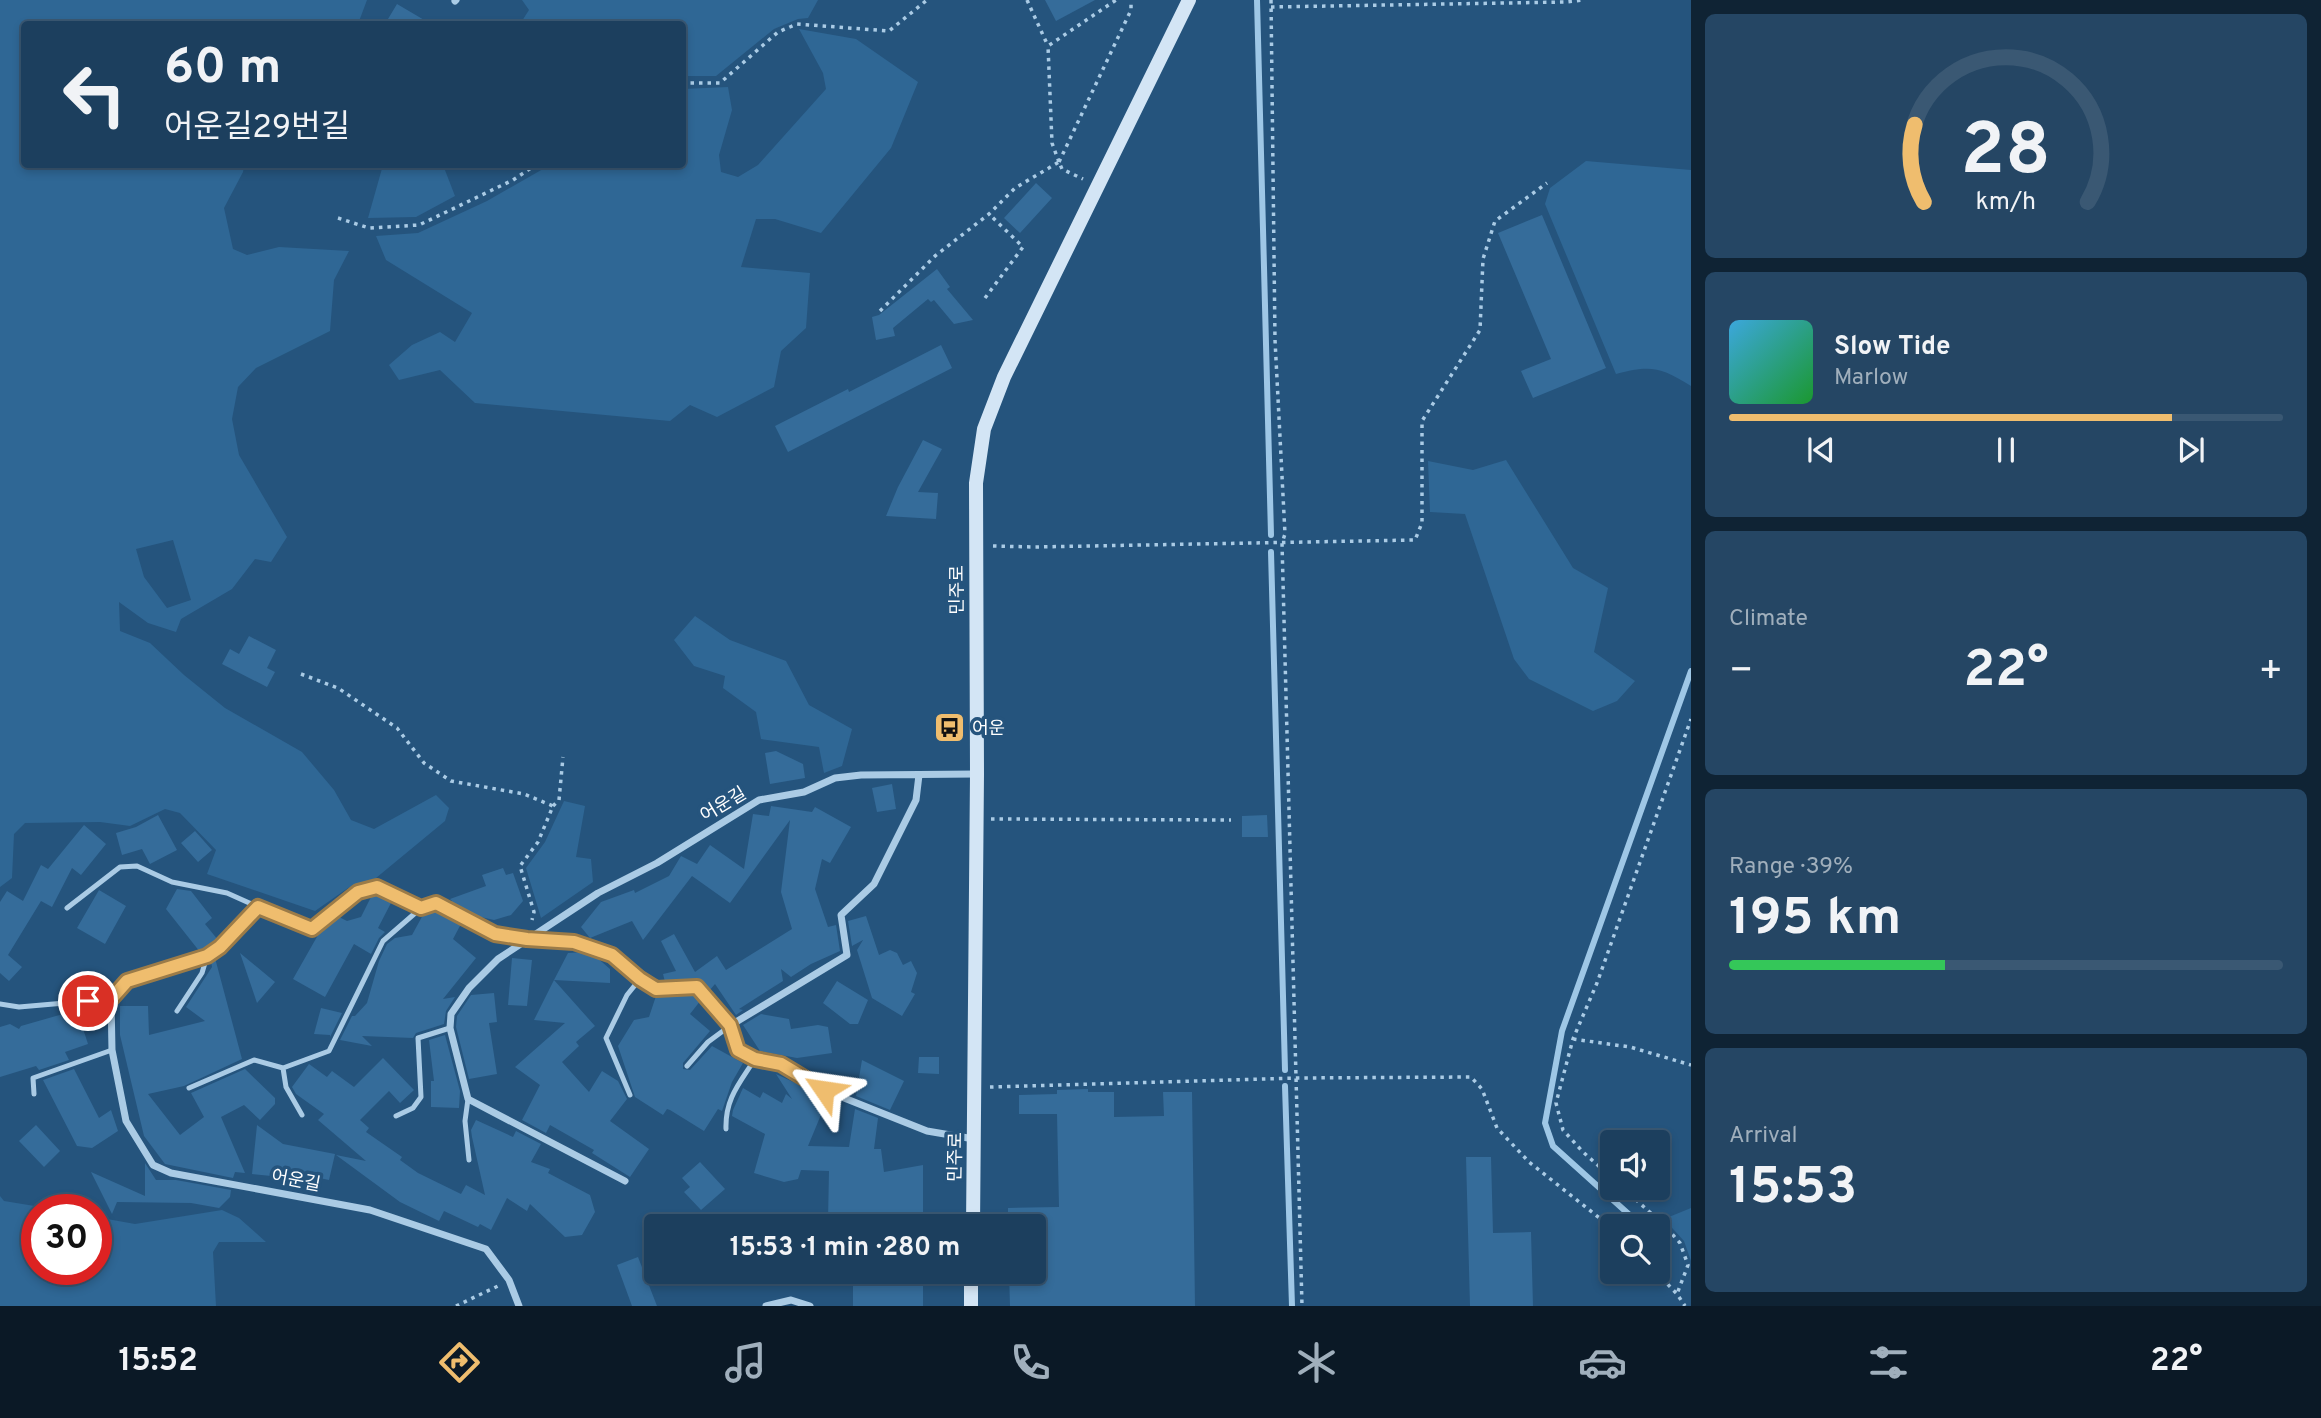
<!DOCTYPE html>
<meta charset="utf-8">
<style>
body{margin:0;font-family:Overpass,"Noto Sans KR",sans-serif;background:#254664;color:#f1f3f6;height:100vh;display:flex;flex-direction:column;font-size:26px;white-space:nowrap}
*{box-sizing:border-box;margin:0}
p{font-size:23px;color:#a0afbc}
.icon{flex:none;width:38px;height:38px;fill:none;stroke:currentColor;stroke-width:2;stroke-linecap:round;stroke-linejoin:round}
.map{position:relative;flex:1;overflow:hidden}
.details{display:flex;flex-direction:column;gap:14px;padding:14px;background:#0f2334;width:630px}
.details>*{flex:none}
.top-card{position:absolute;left:21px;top:21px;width:665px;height:147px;border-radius:7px;box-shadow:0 4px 10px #0003,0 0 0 2px #3a5873;background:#1c3f5e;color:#f1f3f6;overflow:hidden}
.controls{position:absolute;left:1600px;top:1130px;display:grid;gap:14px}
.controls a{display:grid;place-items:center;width:70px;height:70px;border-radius:7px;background:#1c3f5e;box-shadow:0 4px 10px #0003,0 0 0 2px #3a5873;font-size:35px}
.speed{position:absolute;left:21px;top:1194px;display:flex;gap:14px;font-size:35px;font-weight:700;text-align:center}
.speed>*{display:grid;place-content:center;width:91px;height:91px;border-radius:50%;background:#1c3f5e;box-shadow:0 4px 10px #0003,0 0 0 2px #3a5873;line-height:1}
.speed .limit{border:10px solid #d22;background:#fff;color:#111}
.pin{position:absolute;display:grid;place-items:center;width:60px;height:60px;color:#fff;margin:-30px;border:4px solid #fff;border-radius:50%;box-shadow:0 2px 7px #0007}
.me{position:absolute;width:77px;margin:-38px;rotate:302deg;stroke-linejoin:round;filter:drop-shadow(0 0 5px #0008)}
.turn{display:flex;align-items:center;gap:24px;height:147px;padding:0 28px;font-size:32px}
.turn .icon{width:91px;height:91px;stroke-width:2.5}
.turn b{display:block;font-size:49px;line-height:60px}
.big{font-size:52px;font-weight:700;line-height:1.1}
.details .widget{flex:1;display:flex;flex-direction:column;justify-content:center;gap:10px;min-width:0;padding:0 24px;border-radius:10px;background:#254664}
.details .dial{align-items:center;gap:0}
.dial svg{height:182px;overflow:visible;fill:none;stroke:#3a5873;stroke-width:7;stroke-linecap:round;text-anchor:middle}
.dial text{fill:#f1f3f6;stroke:none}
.song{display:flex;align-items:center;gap:21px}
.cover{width:84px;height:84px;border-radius:10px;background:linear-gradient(135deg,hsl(200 70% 55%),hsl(130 70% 35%))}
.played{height:7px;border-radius:4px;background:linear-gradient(90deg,#efbd6e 80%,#3a5873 80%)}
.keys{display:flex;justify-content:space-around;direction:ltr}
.heat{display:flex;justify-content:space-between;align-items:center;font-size:38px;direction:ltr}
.charge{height:10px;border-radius:5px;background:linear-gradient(90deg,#34c759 39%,#3a5873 0)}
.trip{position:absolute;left:644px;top:1214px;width:402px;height:70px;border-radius:7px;background:#1c3f5e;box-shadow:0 4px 10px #0003,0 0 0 2px #3a5873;font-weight:700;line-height:70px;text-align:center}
.tab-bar{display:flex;height:112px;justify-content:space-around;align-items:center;background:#0b1926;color:#a0afbc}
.tab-bar .icon{width:49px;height:49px}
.tab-bar .active{color:#efbd6e}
.tab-bar b{font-size:32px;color:#f1f3f6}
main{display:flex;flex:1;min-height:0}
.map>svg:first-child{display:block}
.green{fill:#2f6795;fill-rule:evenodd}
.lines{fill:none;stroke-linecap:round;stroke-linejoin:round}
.stream{stroke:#9ec7e6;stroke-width:6}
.building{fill:#356c9a}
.path{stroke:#aacbe5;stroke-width:3.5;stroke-dasharray:3.5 5;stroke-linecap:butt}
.lane{stroke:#aacbe5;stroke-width:5}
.street{stroke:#aacbe5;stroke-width:7}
.secondary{stroke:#d3e5f5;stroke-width:14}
.route-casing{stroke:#9b7b48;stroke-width:18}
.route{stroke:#efbd6e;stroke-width:12}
.labels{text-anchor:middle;stroke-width:7;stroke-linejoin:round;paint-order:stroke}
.street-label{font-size:18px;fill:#fff;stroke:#25547d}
.poi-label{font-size:18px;fill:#fff;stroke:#25547d;text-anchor:start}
</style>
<main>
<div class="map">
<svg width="1691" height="1306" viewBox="0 0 1691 1306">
<rect width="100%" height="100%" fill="#25547d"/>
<!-- green -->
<path class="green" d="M 0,0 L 367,0 L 358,24 L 24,24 L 24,164 L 244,165 L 243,172 L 224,208 L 233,249 L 247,255 L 279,247 L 349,251 L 334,280 L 330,331 L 256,368 L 238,387 L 232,419 L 239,455 L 287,537 L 271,562 L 255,559 L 232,589 L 181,619 L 176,632 L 148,623 L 119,602 L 120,631 L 150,643 L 184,675 L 225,708 L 302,752 L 334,790 L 351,820 L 374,829 L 436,795 L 449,808 L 445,821 L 376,878 L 348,888 L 315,911 L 207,874 L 216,850 L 180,813 L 165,809 L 130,826 L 100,822 L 25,823 L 14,834 L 12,878 L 0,887 ZM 173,540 L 191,600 L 167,608 L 144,577 L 136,549 Z
M 522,0 L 818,0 L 808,18 L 798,19 L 774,29 L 716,76 L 683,76 L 682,24 L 520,24 L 529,10 Z
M 799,29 L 856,39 L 918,82 L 891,148 L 821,233 L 775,219 L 756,219 L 741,267 L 810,273 L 806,328 L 781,351 L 774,387 L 717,417 L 690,405 L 670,421 L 475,403 L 440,370 L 399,380 L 389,365 L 412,345 L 440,332 L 455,342 L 472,313 L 386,260 L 376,236 L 418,233 L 487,201 L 550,165 L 682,164 L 683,89 L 728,87 L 732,110 L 719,155 L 721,172 L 738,177 L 758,165 L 826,89 L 823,73 Z
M 1586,161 L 1691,170 L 1691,386 C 1660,367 1651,365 1616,374 L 1545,204 L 1550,188 Z
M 383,165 L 443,165 L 455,196 L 416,217 L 368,218 Z
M 1506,460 L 1573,568 L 1608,588 L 1594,652 L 1635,681 L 1617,701 L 1593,711 L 1529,679 L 1514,659 L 1465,514 L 1430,512 L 1428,461 L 1473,470 Z
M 695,616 L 730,640 L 786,661 L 809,705 L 852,729 L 842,766 L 824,773 L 819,747 L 761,739 L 756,712 L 723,688 L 725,676 L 694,666 L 674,640 Z
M 564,801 L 585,806 L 576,857 L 591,859 L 593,882 L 541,918 L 526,868 L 545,842 Z
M 0,1196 L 4,1201 L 53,1209 L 37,1209 L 37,1269 L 96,1269 L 96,1217 L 135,1224 L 222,1210 L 239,1218 L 266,1242 L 219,1242 L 213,1252 L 216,1306 L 0,1306 Z
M 1691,1208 L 1691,1261 L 1684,1241 L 1664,1219 Z"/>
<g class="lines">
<!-- stream -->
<path class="stream" d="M 1257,0 L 1271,535
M 1271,552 L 1285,1070
M 1285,1086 L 1292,1306
M 1643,1227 L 1553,1146 L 1545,1123 L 1562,1031 L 1691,671
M 1657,1245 L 1668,1261"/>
</g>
<!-- building -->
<path class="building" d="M 1045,0 L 1095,0 L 1056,21 Z
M 397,4 L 431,24 L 385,24 Z
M 1036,183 L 1052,198 L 1020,233 L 1004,218 Z
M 1542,215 L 1606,368 L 1533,398 L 1521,371 L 1551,359 L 1498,233 Z
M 937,269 L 950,287 L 947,289 L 973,320 L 954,324 L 934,300 L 931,302 L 928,299 L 893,328 L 895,336 L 876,340 L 872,317 L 879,315 Z
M 941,345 L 952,368 L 788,452 L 775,426 L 848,389 L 849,392 Z
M 923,440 L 942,449 L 918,492 L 938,493 L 936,519 L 886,516 L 898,487 Z
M 249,636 L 276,650 L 267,668 L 275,672 L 267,687 L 222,664 L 230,649 L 239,654 Z
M 776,751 L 803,764 L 805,778 L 770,784 L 765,753 Z
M 892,784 L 896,809 L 877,812 L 872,788 Z
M 771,806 L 812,812 L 815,807 L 851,827 L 830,863 L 822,859 L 815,889 L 828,927 L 836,925 L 840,951 L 811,964 L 791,977 L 781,969 L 783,981 L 739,1009 L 743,1010 L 736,1015 L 715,984 L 709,991 L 699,981 L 665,982 L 663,974 L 676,971 L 661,941 L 674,934 L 695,972 L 717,956 L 726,970 L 792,929 L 781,892 L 790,820 L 730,903 L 692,876 L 643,940 L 632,921 L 590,938 L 581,927 L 601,902 L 634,890 L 635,893 L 669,876 L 681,856 L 697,864 L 710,845 L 744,869 L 753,814 L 769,816 Z
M 158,815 L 177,850 L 150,864 L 142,849 L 122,855 L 116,833 L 136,827 Z
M 1267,815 L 1268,837 L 1242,837 L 1242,816 Z
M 84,825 L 106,844 L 81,875 L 72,868 L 52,907 L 41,901 L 8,955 L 22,967 L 9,981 L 0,973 L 0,902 L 7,891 L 23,901 L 41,865 L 48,869 Z
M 195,831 L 212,850 L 198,862 L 181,843 Z
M 503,868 L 506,875 L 513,873 L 523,901 L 511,915 L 494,920 L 472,915 L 448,902 L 452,901 L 450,899 L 486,886 L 482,875 Z
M 177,889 L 191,891 L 212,918 L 205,924 L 218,940 L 204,950 L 200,952 L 166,909 Z
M 99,890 L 126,906 L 105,944 L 77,928 Z
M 376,894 L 392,901 L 378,928 L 385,932 L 379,938 L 371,954 L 354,944 L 325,997 L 293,979 L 318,935 L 339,917 L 347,921 L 361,917 L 372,895 Z
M 435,910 L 461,924 L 453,939 L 476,958 L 443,999 L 455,997 L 446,1011 L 444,1024 L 416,1033 L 413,1038 L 362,1036 L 372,1046 L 340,1040 L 352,1016 L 355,1016 L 367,1003 L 379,961 L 387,944 L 395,938 L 412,935 L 424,913 Z
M 866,916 L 879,955 L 890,950 L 897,953 L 903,965 L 911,961 L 917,973 L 911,992 L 915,994 L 902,1016 L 872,998 L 857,950 L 863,940 L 852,946 L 848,921 Z
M 586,952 L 594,955 L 610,969 L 610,983 L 554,980 L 568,953 Z
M 240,953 L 275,982 L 257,1003 Z
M 215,958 L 242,1059 L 184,1086 L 148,1094 L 180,1135 L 204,1117 L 191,1093 L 245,1069 L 275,1098 L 275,1104 L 260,1120 L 244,1105 L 221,1117 L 245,1173 L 235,1172 L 233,1178 L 165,1164 L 144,1136 L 120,1035 L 120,1006 L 148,1006 L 149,1035 L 205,1021 L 186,1007 L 212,967 L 211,961 Z
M 512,958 L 532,960 L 527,1006 L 508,1005 Z
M 554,980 L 595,1026 L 576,1042 L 579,1046 L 562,1062 L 589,1092 L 602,1071 L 618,1081 L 627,1099 L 610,1121 L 649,1149 L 630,1177 L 592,1153 L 594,1150 L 550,1125 L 546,1133 L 522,1120 L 540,1085 L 515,1067 L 565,1023 L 534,1020 Z
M 837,981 L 868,1000 L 858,1024 L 850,1024 L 823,1003 Z
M 494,993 L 497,1022 L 489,1023 L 497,1074 L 469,1079 L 456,1027 L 457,1016 L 471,995 Z
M 694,993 L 701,1000 L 690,1014 L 710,1031 L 683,1063 L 683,1069 L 690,1070 L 712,1046 L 743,1063 L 732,1082 L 722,1111 L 718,1109 L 704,1131 L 670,1110 L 667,1109 L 663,1115 L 635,1097 L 618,1046 L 634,1020 L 649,1017 L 656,996 Z
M 321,1008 L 342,1013 L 330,1037 L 330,1035 L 314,1034 Z
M 77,1010 L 88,1044 L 65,1052 L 69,1060 L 39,1070 L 36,1066 L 0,1077 L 0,1027 L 10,1024 L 19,1029 L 21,1026 Z
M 761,1014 L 789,1019 L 791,1029 L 818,1025 L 828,1027 L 832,1053 L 797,1058 L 760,1051 L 743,1025 Z
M 445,1035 L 460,1091 L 459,1108 L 431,1107 L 431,1081 L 434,1081 L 429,1040 Z
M 919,1057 L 939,1057 L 939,1074 L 918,1073 Z
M 383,1058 L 414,1090 L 400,1103 L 389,1091 L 360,1120 L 369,1128 L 366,1132 L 402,1157 L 400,1160 L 418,1173 L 461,1194 L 466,1185 L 485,1195 L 472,1137 L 471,1130 L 476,1120 L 513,1137 L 516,1131 L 541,1144 L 531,1162 L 550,1169 L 548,1173 L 590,1195 L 595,1212 L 582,1235 L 565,1237 L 530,1204 L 527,1211 L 507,1198 L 491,1230 L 480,1224 L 478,1227 L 444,1211 L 439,1221 L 400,1202 L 336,1155 L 366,1161 L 318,1120 L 324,1114 L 296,1094 L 292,1087 L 309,1064 L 327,1077 L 332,1071 L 354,1087 Z
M 862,1060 L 904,1081 L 890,1110 L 856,1096 Z
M 74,1069 L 99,1118 L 111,1110 L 118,1131 L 92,1148 L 77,1146 L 43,1080 Z
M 776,1074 L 828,1098 L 808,1146 L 849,1147 L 855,1109 L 878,1118 L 874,1149 L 881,1149 L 884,1172 L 923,1165 L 923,1227 L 853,1227 L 853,1220 L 828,1220 L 829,1171 L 801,1170 L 798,1179 L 784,1182 L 754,1173 L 765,1134 L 732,1116 L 733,1110 L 743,1088 L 760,1098 L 763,1092 L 782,1103 L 786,1094 L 792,1099 Z
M 1088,1089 L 1088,1092 L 1114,1092 L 1114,1117 L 1164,1116 L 1163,1092 L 1192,1092 L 1195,1306 L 1010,1306 L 1009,1272 L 1034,1272 L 1034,1227 L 1008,1227 L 1008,1208 L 1059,1207 L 1057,1114 L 1019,1114 L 1019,1095 L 1057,1094 L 1057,1090 Z
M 36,1125 L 60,1151 L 44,1167 L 19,1141 Z
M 257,1125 L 283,1144 L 335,1154 L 329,1180 L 282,1170 L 281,1177 L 252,1174 Z
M 1466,1157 L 1491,1157 L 1493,1233 L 1531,1232 L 1533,1306 L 1470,1306 Z
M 700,1162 L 725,1189 L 701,1210 L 684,1192 L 690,1187 L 682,1178 Z
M 145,1163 L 156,1180 L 176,1180 L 231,1190 L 230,1197 L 219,1208 L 191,1203 L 117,1202 L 112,1214 L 91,1172 L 145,1196 Z
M 638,1257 L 657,1306 L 632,1306 L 617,1265 Z
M 853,1272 L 923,1272 L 923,1306 L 853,1306 Z"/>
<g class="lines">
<!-- path -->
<path class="path" d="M 1027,0 L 1048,46
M 1271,0 L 1275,340 L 1285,534 L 1282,543 L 1302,1306
M 1271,7 L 1565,2 L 1584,0
M 682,83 L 720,83 L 778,32 L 797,24 L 889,31 L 927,0
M 1059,162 L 1052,143 L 1048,46 L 1116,0
M 1059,162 L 1131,10 L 1131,0
M 338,218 L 369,228 L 419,225 L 513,180 L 537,164
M 985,298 L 1023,247 L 989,214
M 880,311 L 935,256 L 989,214 L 1015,188 L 1059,162 L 1062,169 L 1083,179
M 993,546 L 1035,547 L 1415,540 L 1422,523 L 1422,421 L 1480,330 L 1483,259 L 1495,221 L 1547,183
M 301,674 L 338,688 L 397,728 L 424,763 L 451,781 L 524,794 L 553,806 L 538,842 L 520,866 L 534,912 L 532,920
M 553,806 L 559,800 L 563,757
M 991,819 L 1231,820
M 1573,1039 L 1630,1047 L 1691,1065
M 990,1087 L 1297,1078 L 1471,1077 L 1482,1089 L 1497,1128 L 1529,1162 L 1612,1228
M 1612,1178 L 1583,1152 L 1563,1130 L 1556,1103 L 1573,1039 L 1597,983 L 1691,719
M 1623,1188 L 1665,1226 L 1680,1243 L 1688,1265 L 1677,1294
M 1656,1272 L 1677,1294 L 1685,1306
M 456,1306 L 498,1286"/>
<!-- lane -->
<path class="lane" d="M 67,908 L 120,867 L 137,866 L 172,882 L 227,893 L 258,907
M 0,1004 L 19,1007 L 111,999
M 177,1011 L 202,973 L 207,956
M 687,1066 L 708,1042 L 731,1025
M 283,1068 L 286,1087 L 302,1115
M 189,1088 L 254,1060 L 283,1068 L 329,1051 L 383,941 L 421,908
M 34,1094 L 33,1078 L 112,1050
M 630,1095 L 606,1038 L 627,995 L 640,979
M 468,1099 L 465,1121 L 469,1160
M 396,1116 L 413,1108 L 421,1097 L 418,1038 L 450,1028
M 726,1129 C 725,1099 739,1084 755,1059"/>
<!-- street -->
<path class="street" d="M 455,1 L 456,0
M 731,1025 L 847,955 L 841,915 L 874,884 L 916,800 L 919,775
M 625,1181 L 468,1099 L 450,1028 L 451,1014 L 469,988 L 498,959 L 598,893 L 657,863 L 759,800 L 804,792 L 835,778 L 861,775 L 977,774
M 519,1306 L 509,1280 L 486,1249 L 370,1210 L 171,1173 L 153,1165 L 126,1121 L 112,1050 L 111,999 L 127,981 L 207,956 L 220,947 L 258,907 L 312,929 L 358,892 L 377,887 L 421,908 L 436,903 L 495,935 L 527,939 L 574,941 L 612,955 L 640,979 L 656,989 L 697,987 L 731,1025 L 738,1050 L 755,1059 L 781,1064 L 824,1090 L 927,1131 L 974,1139
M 766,1306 L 791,1300 L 810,1306"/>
<!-- secondary -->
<path class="secondary" d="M 973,1227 L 977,774 L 976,483 L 984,429 L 1004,377 L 1189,0
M 971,1306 L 971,1272"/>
</g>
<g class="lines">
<defs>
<path id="route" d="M 88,1001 L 111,999 L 127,981 L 207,956 L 220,947 L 258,907 L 312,929 L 358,892 L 377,887 L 421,908 L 436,903 L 495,934 L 527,939 L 574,942 L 612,955 L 640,979 L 656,989 L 697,987 L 730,1025 L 738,1050 L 755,1059 L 781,1064 L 824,1090"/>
</defs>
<!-- route casing -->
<use href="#route" class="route-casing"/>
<!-- route -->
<use href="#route" class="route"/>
</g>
<!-- icons -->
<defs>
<symbol id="bus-square" viewBox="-11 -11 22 22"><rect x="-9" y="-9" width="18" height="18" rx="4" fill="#efbd6e" stroke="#25547d"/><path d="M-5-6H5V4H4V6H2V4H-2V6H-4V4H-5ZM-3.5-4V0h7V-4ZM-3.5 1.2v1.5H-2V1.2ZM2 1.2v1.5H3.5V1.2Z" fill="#111"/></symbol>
</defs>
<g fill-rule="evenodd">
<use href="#bus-square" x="932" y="710" width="35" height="35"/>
</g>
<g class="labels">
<!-- street labels -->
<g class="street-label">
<text transform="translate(957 590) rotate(-90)" y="6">민주로</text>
<text transform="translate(723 804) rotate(-31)" y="6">어운길</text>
<text transform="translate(955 1157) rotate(-89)" y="6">민주로</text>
<text transform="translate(296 1180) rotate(11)" y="6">어운길</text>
</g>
<!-- poi labels -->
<g class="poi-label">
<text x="972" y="734">어운</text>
</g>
</g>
</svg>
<div class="controls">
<a><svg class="icon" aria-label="sound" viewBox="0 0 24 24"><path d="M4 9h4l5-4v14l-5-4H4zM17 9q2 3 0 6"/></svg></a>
<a><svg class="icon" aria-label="search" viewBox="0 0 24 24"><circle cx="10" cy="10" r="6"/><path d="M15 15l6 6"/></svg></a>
</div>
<div class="speed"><div class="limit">30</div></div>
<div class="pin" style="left:88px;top:1001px;background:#d93025"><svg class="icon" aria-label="arrive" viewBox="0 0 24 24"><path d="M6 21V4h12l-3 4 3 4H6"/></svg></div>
<svg class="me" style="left:824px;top:1090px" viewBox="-20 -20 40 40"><path d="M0-17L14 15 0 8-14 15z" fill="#efbd6e" stroke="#fff" stroke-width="4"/></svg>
<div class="trip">15:53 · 1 min · 280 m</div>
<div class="top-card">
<div class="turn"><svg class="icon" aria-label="left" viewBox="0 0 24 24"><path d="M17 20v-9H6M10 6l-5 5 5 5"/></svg><div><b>60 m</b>어운길29번길</div></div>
</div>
</div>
<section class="details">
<div class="widget dial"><svg viewBox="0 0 100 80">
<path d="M14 69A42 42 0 1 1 86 69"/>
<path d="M14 69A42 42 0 0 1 10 35" stroke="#efbd6e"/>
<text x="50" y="56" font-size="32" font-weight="700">28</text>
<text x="50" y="72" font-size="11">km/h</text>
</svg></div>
<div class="widget">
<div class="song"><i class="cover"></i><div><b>Slow Tide</b><p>Marlow</p></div></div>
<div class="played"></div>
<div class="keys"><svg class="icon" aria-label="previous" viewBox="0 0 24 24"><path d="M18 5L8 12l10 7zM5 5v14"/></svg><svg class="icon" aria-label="pause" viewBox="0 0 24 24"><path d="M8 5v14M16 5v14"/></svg><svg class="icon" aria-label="next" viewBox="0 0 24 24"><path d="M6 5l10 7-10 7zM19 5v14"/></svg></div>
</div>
<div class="widget"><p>Climate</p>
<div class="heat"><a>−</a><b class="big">22°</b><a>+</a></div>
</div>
<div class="widget"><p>Range · 39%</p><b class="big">195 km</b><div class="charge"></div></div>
<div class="widget"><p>Arrival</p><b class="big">15:53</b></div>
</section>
</main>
<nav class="tab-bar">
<b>15:52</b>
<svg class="icon active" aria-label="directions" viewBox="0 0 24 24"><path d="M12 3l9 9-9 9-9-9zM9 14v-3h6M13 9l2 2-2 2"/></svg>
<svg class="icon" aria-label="music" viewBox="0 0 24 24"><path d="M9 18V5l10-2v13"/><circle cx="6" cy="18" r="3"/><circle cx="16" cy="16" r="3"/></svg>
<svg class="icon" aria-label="phone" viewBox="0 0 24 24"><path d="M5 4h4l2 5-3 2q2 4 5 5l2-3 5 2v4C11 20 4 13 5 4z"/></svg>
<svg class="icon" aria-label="climate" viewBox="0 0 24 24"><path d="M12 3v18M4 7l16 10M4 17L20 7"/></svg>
<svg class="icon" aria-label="car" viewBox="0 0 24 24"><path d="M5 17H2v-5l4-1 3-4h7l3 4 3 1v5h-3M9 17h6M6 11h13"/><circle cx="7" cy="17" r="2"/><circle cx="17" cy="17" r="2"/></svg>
<svg class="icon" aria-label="filters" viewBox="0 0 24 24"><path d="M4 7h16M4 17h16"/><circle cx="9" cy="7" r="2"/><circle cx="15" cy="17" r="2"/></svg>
<b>22°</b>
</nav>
